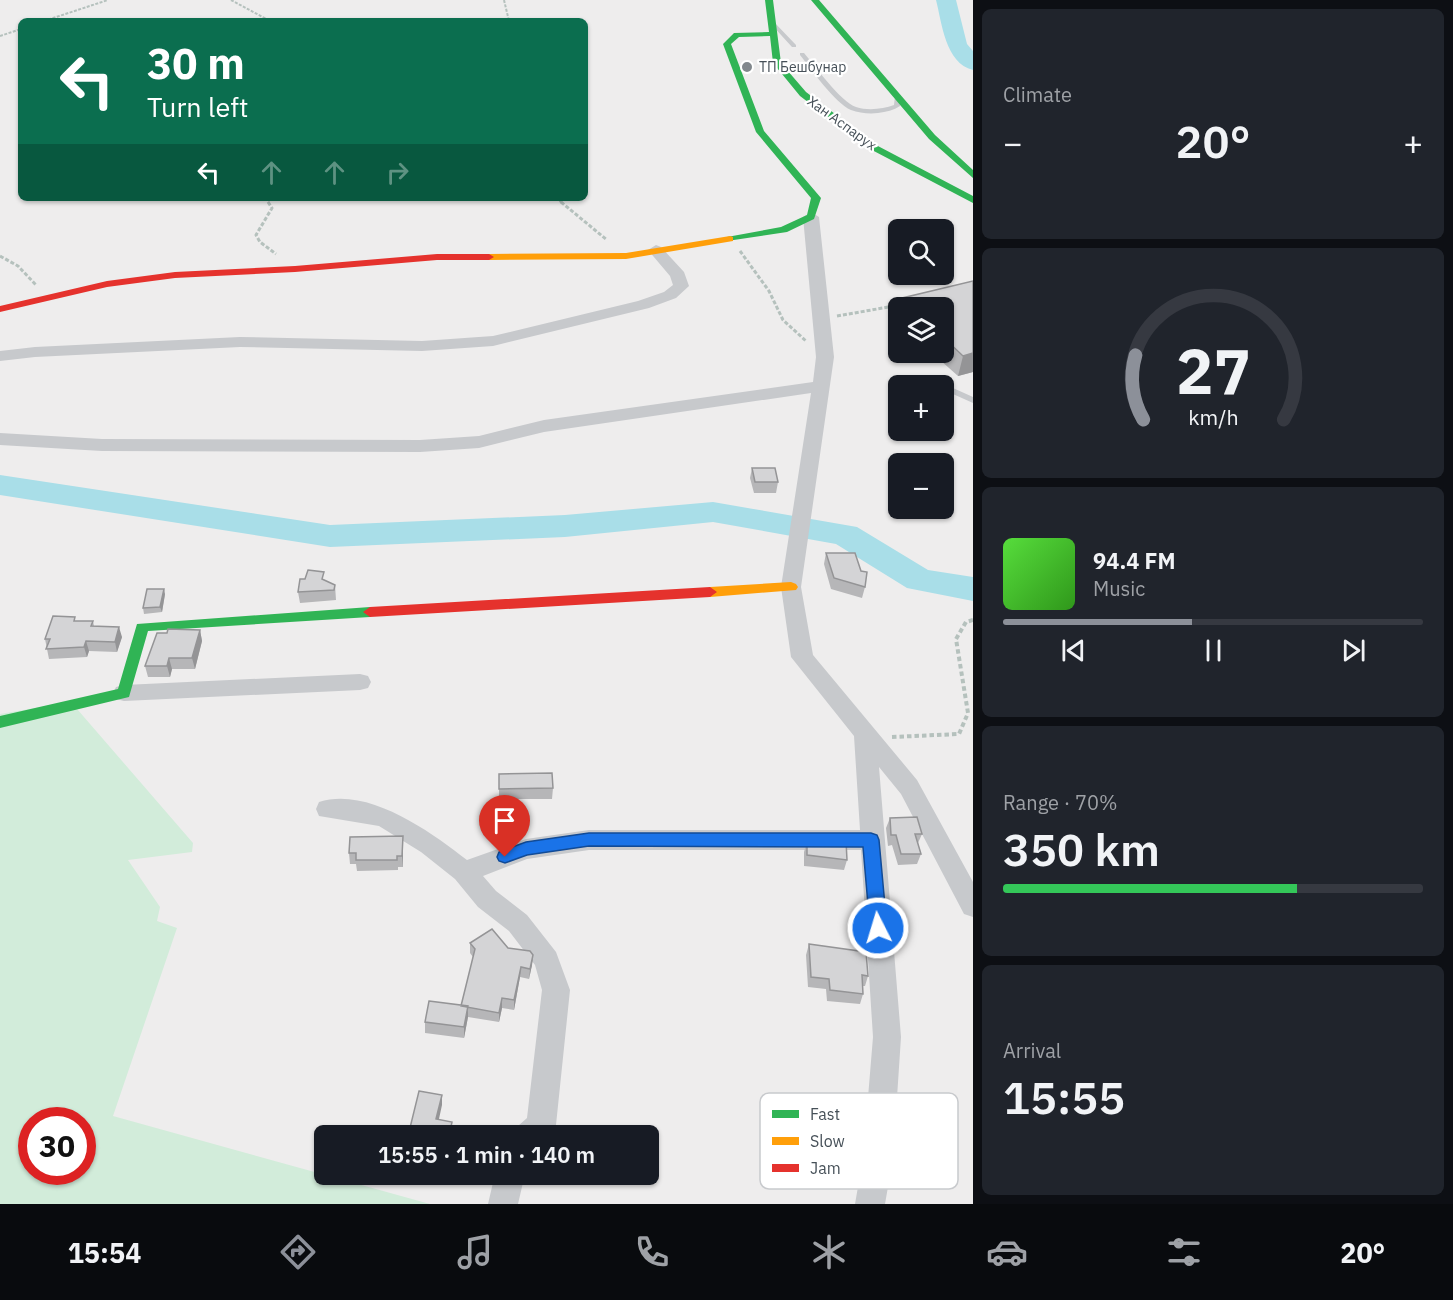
<!DOCTYPE html>
<meta charset="utf-8">
<style>
body{margin:0;font-family:"IBM Plex Sans",sans-serif;background:#20242c;color:#f1f3f6;height:100vh;display:flex;flex-direction:column;font-size:22px;white-space:nowrap}
*{box-sizing:border-box;margin:0}
p{font-size:20px;color:#9ea1a6}
.icon{flex:none;width:33px;height:33px;fill:none;stroke:currentColor;stroke-width:2;stroke-linecap:round;stroke-linejoin:round}
.map{position:relative;flex:1;overflow:hidden}
.drawer{display:flex;flex-direction:column;gap:9px;padding:9px;background:#0d0f14;width:480px}
.drawer>*{flex:none}
.hud{position:absolute;left:18px;top:18px;width:570px;height:183px;border-radius:9px;box-shadow:0 2px 4px #0004;background:#0b6e4f;color:#fff;overflow:hidden}
.tools{position:absolute;left:888px;top:219px;display:grid;gap:12px}
.tools a{display:grid;place-items:center;width:66px;height:66px;border-radius:9px;background:#171b24;box-shadow:0 2px 4px #0004;font-size:30px}
.speed{position:absolute;left:18px;top:1107px;display:flex;gap:12px;font-size:30px;font-weight:700;text-align:center}
.speed>*{display:grid;place-content:center;width:78px;height:78px;border-radius:50%;background:#171b24;box-shadow:0 2px 4px #0004;line-height:1}
.speed .limit{border:9px solid #d22;background:#fff;color:#111}
.pin{position:absolute;display:grid;place-items:center;width:51px;height:51px;color:#fff;margin:-62px -26px;border-radius:50% 50% 50% 0;rotate:-45deg;box-shadow:0 0 6px #0007}
.pin .icon{rotate:45deg}
.me{position:absolute;width:66px;margin:-33px;rotate:355deg;stroke-linejoin:round;filter:drop-shadow(0 0 4px #0008)}
.turn{display:flex;align-items:center;gap:21px;height:126px;padding:0 30px;font-size:27px}
.turn .icon{width:78px;height:78px;stroke-width:2.5}
.turn b{display:block;font-size:42px;line-height:51px}
.lanes{display:flex;align-items:center;height:57px;padding:0 30px;background:#0003;justify-content:center;gap:30px;direction:ltr}
.lanes .off{opacity:.35}
.big{font-size:45px;font-weight:600;line-height:1.1}
.drawer .card{flex:1;display:flex;flex-direction:column;justify-content:center;gap:9px;min-width:0;padding:0 21px;border-radius:9px;background:#20242c}
.drawer .dial{align-items:center;gap:0}
.dial svg{height:156px;overflow:visible;fill:none;stroke:#363941;stroke-width:7;stroke-linecap:round;text-anchor:middle}
.dial text{fill:#f1f3f6;stroke:none}
.song{display:flex;align-items:center;gap:18px}
.cover{width:72px;height:72px;border-radius:9px;background:linear-gradient(135deg,hsl(110 70% 55%),hsl(110 70% 35%))}
.played{height:6px;border-radius:3px;background:linear-gradient(90deg,#8c9099 45%,#363941 45%)}
.keys{display:flex;justify-content:space-around;direction:ltr}
.heat{display:flex;justify-content:space-between;align-items:center;font-size:33px;direction:ltr}
.charge{height:9px;border-radius:4px;background:linear-gradient(90deg,#34c759 70%,#363941 0)}
.trip{position:absolute;left:314px;top:1125px;width:345px;height:60px;border-radius:9px;background:#171b24;box-shadow:0 2px 4px #0004;font-weight:600;line-height:60px;text-align:center}
.dock{display:flex;height:96px;justify-content:space-around;align-items:center;background:#090b0e;color:#9ea1a6}
.dock .icon{width:42px;height:42px}
.dock .current{color:#8c9099}
.dock b{font-size:27px;color:#f1f3f6}
main{display:flex;flex:1;min-height:0}
.map>svg:first-child{display:block}
.green{fill:#d2ecda;fill-rule:evenodd}
.lines{fill:none;stroke-linecap:round;stroke-linejoin:round}
.river{fill:#a9dee8;fill-rule:evenodd}
.path-far2{stroke:#b5c1bd;stroke-width:2;stroke-dasharray:3 1.5;stroke-linecap:butt}
.path-far1{stroke:#b5c1bd;stroke-width:3;stroke-dasharray:4 2;stroke-linecap:butt}
.path{stroke:#b5c1bd;stroke-width:4;stroke-dasharray:4.5 3;stroke-linecap:butt}
.lane{fill:#c7c9cc;fill-rule:evenodd}
.street{fill:#c7c9cc;fill-rule:evenodd}
.fast{fill:#30b455;fill-rule:evenodd}
.slow{fill:#ff9f0a;fill-rule:evenodd}
.jam{fill:#e5322d;fill-rule:evenodd}
.wall{fill:#b6b6b8}
.shaded-wall{fill:#949496}
.building{fill:#d4d4d6;stroke:#949496;stroke-width:1.5}
.route{fill:#1a73e8;stroke:#114b97;stroke-width:1.5}
.poi-dot{fill:#81878c;stroke:#fff;stroke-width:2}
.labels{text-anchor:middle;stroke-width:4.5;stroke-linejoin:round;paint-order:stroke}
.far-poi-label{font-size:14px;fill:#465058;stroke:#fff;text-anchor:start}
.far-street-label{font-size:14px;fill:#465058;stroke:#fff}
.key{fill:#fff;stroke:#c8cacd;stroke-width:1.5}
.key-label{font-size:16px;fill:#465058}
</style>
<main>
<div class="map">
<svg width="973" height="1204" viewBox="0 0 973 1204">
<rect width="100%" height="100%" fill="#eeeded"/>
<!-- green -->
<path class="green" d="M 71,702 L 193,843 L 192,852 L 128,860 L 160,907 L 157,921 L 177,928 L 113,1116 L 430,1204 L 0,1204 L 0,714 ZM 32,1120 L 82,1120 L 82,1172 L 32,1172 Z"/>
<g class="lines">
<!-- river -->
<path class="river" d="M 936,0 L 956,0 L 967,44 L 973,51 L 973,70 C 945,63 942,23 936,0 Z
M 0,475 L 330,525 L 565,515 L 713,502 L 857,527 L 928,570 L 973,577 L 973,601 L 907,588 L 836,544 L 713,522 L 565,537 L 330,547 L 0,495 Z"/>
<!-- path-far2 -->
<path class="path-far2" d="M 231,0 L 270,21
M 504,0 L 509,21
M 44,21 L 108,0
M 0,36 L 21,29
M 266,198 L 269,203
M 556,198 L 562,203"/>
<!-- path-far1 -->
<path class="path-far1" d="M 268,202 L 272,208 L 256,235 L 260,242 L 276,254
M 561,202 L 607,240
M 740,251 L 769,291 L 783,320 L 806,341
M 0,256 L 18,266 L 36,285
M 837,316 L 900,305"/>
<!-- path -->
<path class="path" d="M 892,737 L 959,734 L 968,713 L 956,639 L 966,622 L 973,620"/>
<!-- lane -->
<path class="lane" d="M 773,21 L 796,45 L 796,47 L 792,47 L 771,24 L 770,23 Z
M 800,53 L 804,53 C 815,66 841,102 856,107 C 868,111 883,109 894,105 L 895,96 L 898,94 L 901,96 L 900,106 C 894,110 886,112 878,113 C 869,114 859,113 851,110 C 835,103 811,69 800,55 Z
M 944,384 L 973,397 L 973,403 L 944,390 L 944,386 L 941,386 Z"/>
<!-- street -->
<path class="street" d="M 811,212 L 819,217 L 834,357 L 801,587 L 813,655 L 917,780 L 973,882 L 973,917 L 964,914 L 901,794 L 879,767 L 901,1037 L 893,1158 L 885,1204 L 855,1204 L 863,1158 L 873,1037 L 861,850 L 589,850 L 527,859 L 483,876 L 496,891 L 527,915 L 556,952 L 570,990 L 556,1125 L 551,1136 L 514,1136 L 518,1126 L 527,1118 L 542,990 L 535,965 L 509,931 L 478,907 L 455,879 L 421,852 L 379,826 L 319,816 L 316,809 L 319,802 C 368,786 431,832 467,860 L 526,839 L 589,830 L 860,830 L 854,736 L 791,657 L 781,587 L 811,393 L 544,432 L 479,448 L 420,452 L 102,451 L 0,445 L 0,433 L 102,439 L 420,440 L 479,436 L 544,420 L 813,382 L 816,357 L 803,217 Z
M 656,245 L 661,247 L 684,272 L 689,286 L 676,298 L 649,308 L 493,346 L 422,351 L 240,347 L 35,357 L 0,361 L 0,351 L 35,347 L 240,337 L 422,341 L 493,336 L 638,301 L 664,292 L 673,285 L 670,276 L 648,250 Z
M 360,674 L 368,676 L 371,682 L 368,688 L 360,690 L 124,701 L 116,699 L 113,693 L 116,687 L 124,685 Z
M 495,1174 L 525,1174 L 518,1204 L 488,1204 Z"/>
<!-- fast -->
<path class="fast" d="M 765,0 L 773,0 L 781,63 L 806,92 L 876,145 L 973,196 L 973,203 L 870,149 L 800,96 L 773,63 L 770,36 L 739,37 L 731,44 L 764,131 L 821,198 L 814,219 L 787,232 L 727,241 L 727,237 L 781,227 L 807,215 L 811,198 L 756,132 L 723,44 L 734,33 L 769,32 Z
M 811,0 L 819,0 L 935,135 L 973,170 L 973,178 L 929,139 Z
M 370,607 L 377,612 L 370,617 L 148,631 L 129,697 L 0,728 L 0,716 L 118,689 L 137,624 Z"/>
<!-- slow -->
<path class="slow" d="M 730,236 L 733,237 L 733,241 L 626,259 L 489,260 L 484,257 L 489,254 L 626,253 Z
M 791,582 L 796,584 L 798,587 L 796,590 L 710,597 L 703,592 L 710,587 Z"/>
<!-- jam -->
<path class="jam" d="M 437,254 L 489,254 L 494,257 L 489,260 L 437,260 L 295,272 L 175,278 L 107,287 L 0,312 L 0,306 L 107,281 L 175,272 L 295,266 Z
M 710,587 L 717,592 L 710,597 L 370,617 L 363,612 L 370,607 Z"/>
</g>
<!-- wall -->
<path class="wall" d="M 973,281 L 973,372 L 958,376 L 931,352 L 944,352 L 944,308 L 898,308 L 898,323 L 893,319 L 898,299 Z
M 752,468 L 778,482 L 776,493 L 754,493 L 750,478 Z
M 826,553 L 865,587 L 862,598 L 831,589 L 824,564 Z
M 325,581 L 335,585 L 336,600 L 300,603 L 298,592 Z
M 165,594 L 162,612 L 144,614 L 143,608 Z
M 76,621 L 93,621 L 94,626 L 122,637 L 117,652 L 89,651 L 87,657 L 49,659 L 45,639 Z
M 200,630 L 202,641 L 195,669 L 172,669 L 170,677 L 148,677 L 145,666 L 167,633 Z
M 499,774 L 553,788 L 552,799 L 499,799 Z
M 890,818 L 922,834 L 918,843 L 921,854 L 917,864 L 898,865 L 892,845 L 888,846 L 886,828 Z
M 807,841 L 847,860 L 844,870 L 804,866 L 804,852 Z
M 403,847 L 403,867 L 398,867 L 398,870 L 357,871 L 356,864 L 350,864 L 349,853 Z
M 470,943 L 508,948 L 533,955 L 532,965 L 529,979 L 520,977 L 514,1010 L 502,1008 L 499,1022 L 468,1017 L 464,1038 L 425,1033 L 425,1022 L 461,1006 L 473,957 L 470,953 Z
M 809,944 L 868,976 L 865,986 L 863,986 L 863,994 L 860,1004 L 827,1001 L 826,989 L 808,987 L 806,955 Z"/>
<!-- shaded-wall -->
<path class="shaded-wall" d="M 973,353 L 973,372 L 958,376 L 963,356 Z
M 164,589 L 165,594 L 162,612 L 160,607 Z
M 119,627 L 122,637 L 117,652 L 115,642 Z
M 200,630 L 202,641 L 195,669 L 192,658 Z
M 86,641 L 89,651 L 87,657 L 84,647 Z
M 169,658 L 172,669 L 170,677 L 167,666 Z
M 403,836 L 403,867 L 402,856 Z
M 533,955 L 532,965 L 529,979 L 530,969 Z
M 521,967 L 520,977 L 514,1010 L 514,1000 Z
M 502,998 L 502,1008 L 499,1022 L 499,1013 Z
M 468,1006 L 468,1017 L 464,1038 L 464,1027 Z
M 442,1095 L 442,1105 L 437,1128 L 436,1119 Z
M 452,1122 L 452,1136 L 449,1136 Z"/>
<!-- building -->
<path class="building" d="M 973,281 L 973,353 L 963,356 L 944,338 L 944,308 L 908,308 L 898,299 Z
M 752,468 L 775,468 L 778,482 L 755,482 Z
M 826,553 L 855,553 L 861,571 L 867,572 L 865,587 L 834,578 Z
M 308,570 L 324,572 L 322,579 L 335,585 L 334,590 L 298,592 L 300,579 L 305,579 Z
M 147,589 L 164,589 L 160,607 L 143,608 Z
M 53,616 L 75,617 L 74,621 L 93,621 L 91,626 L 119,627 L 115,642 L 86,641 L 84,647 L 46,649 L 50,639 L 45,639 Z
M 168,629 L 200,630 L 192,658 L 169,658 L 167,666 L 145,666 L 157,633 L 167,633 Z
M 552,773 L 553,788 L 499,789 L 499,774 Z
M 917,817 L 922,834 L 915,834 L 921,854 L 901,854 L 896,835 L 891,835 L 890,818 Z
M 403,836 L 402,856 L 397,856 L 397,860 L 356,860 L 356,853 L 349,853 L 350,837 Z
M 807,841 L 846,841 L 847,860 L 807,855 Z
M 492,929 L 508,948 L 530,951 L 533,955 L 530,969 L 521,967 L 514,1000 L 502,998 L 499,1013 L 461,1006 L 475,949 L 470,943 Z
M 809,944 L 866,952 L 868,976 L 862,975 L 863,994 L 830,990 L 829,979 L 811,977 Z
M 429,1001 L 468,1006 L 464,1027 L 425,1022 Z
M 419,1091 L 442,1095 L 436,1119 L 452,1122 L 449,1136 L 408,1136 Z"/>
<!-- route -->
<path class="route" d="M 589,833 L 871,833 L 877,835 L 879,840 L 887,928 L 884,933 L 878,935 L 872,933 L 870,928 L 863,847 L 589,846 L 527,855 L 505,863 L 499,861 L 497,857 L 499,852 L 526,842 Z"/>
<!-- markers -->
<circle class="poi-dot" cx="747" cy="67" r="6"/>
<g class="labels">
<!-- far-poi labels -->
<g class="far-poi-label">
<text x="759" y="72">ТП Бешбунар</text>
</g>
<!-- far-street labels -->
<g class="far-street-label">
<text transform="translate(842 123) rotate(36)" y="5">Хан Аспарух</text>
</g>
</g>
<!-- legend -->
<rect x="760" y="1093" width="198" height="96" rx="9" class="key"/>
<rect x="772" y="1110" width="27" height="8" fill="#30b455"/>
<rect x="772" y="1137" width="27" height="8" fill="#ff9f0a"/>
<rect x="772" y="1164" width="27" height="8" fill="#e5322d"/>
<g class="key-label">
<text x="810" y="1120">Fast</text>
<text x="810" y="1147">Slow</text>
<text x="810" y="1174">Jam</text>
</g>
</svg>
<div class="tools">
<a><svg class="icon" aria-label="search" viewBox="0 0 24 24"><circle cx="10" cy="10" r="6"/><path d="M15 15l6 6"/></svg></a>
<a><svg class="icon" aria-label="layers" viewBox="0 0 24 24"><path d="M12 4l9 5-9 5-9-5zM3 14l9 5 9-5"/></svg></a>
<a>+</a>
<a>−</a>
</div>
<div class="speed"><div class="limit">30</div></div>
<div class="pin" style="left:505px;top:857px;background:#d93025"><svg class="icon" aria-label="arrive" viewBox="0 0 24 24"><path d="M6 21V4h12l-3 4 3 4H6"/></svg></div>
<svg class="me" style="left:878px;top:928px" viewBox="-20 -20 40 40"><circle r="17" fill="#1a73e8" stroke="#fff" stroke-width="3"/><path d="M0-11L8 9 0 5-8 9z" fill="#fff"/></svg>
<div class="trip">15:55 · 1 min · 140 m</div>
<div class="hud">
<div class="turn"><svg class="icon" aria-label="left" viewBox="0 0 24 24"><path d="M17 20v-9H6M10 6l-5 5 5 5"/></svg><div><b>30 m</b>Turn left</div></div>
<div class="lanes"><svg class="icon" aria-label="left" viewBox="0 0 24 24"><path d="M17 20v-9H6M10 6l-5 5 5 5"/></svg><svg class="icon off" aria-label="ahead" viewBox="0 0 24 24"><path d="M12 20V5M6 11l6-6 6 6"/></svg><svg class="icon off" aria-label="ahead" viewBox="0 0 24 24"><path d="M12 20V5M6 11l6-6 6 6"/></svg><svg class="icon off" aria-label="right" viewBox="0 0 24 24"><path d="M7 20v-9h11M14 6l5 5-5 5"/></svg></div>
</div>
</div>
<section class="drawer">
<div class="card"><p>Climate</p>
<div class="heat"><a>−</a><b class="big">20°</b><a>+</a></div>
</div>
<div class="card dial"><svg viewBox="0 0 100 80">
<path d="M14 69A42 42 0 1 1 86 69"/>
<path d="M14 69A42 42 0 0 1 10 36" stroke="#8c9099"/>
<text x="50" y="56" font-size="32" font-weight="700">27</text>
<text x="50" y="72" font-size="11">km/h</text>
</svg></div>
<div class="card">
<div class="song"><i class="cover"></i><div><b>94.4 FM</b><p>Music</p></div></div>
<div class="played"></div>
<div class="keys"><svg class="icon" aria-label="previous" viewBox="0 0 24 24"><path d="M18 5L8 12l10 7zM5 5v14"/></svg><svg class="icon" aria-label="pause" viewBox="0 0 24 24"><path d="M8 5v14M16 5v14"/></svg><svg class="icon" aria-label="next" viewBox="0 0 24 24"><path d="M6 5l10 7-10 7zM19 5v14"/></svg></div>
</div>
<div class="card"><p>Range · 70%</p><b class="big">350 km</b><div class="charge"></div></div>
<div class="card"><p>Arrival</p><b class="big">15:55</b></div>
</section>
</main>
<nav class="dock">
<b>15:54</b>
<svg class="icon current" aria-label="directions" viewBox="0 0 24 24"><path d="M12 3l9 9-9 9-9-9zM9 14v-3h6M13 9l2 2-2 2"/></svg>
<svg class="icon" aria-label="music" viewBox="0 0 24 24"><path d="M9 18V5l10-2v13"/><circle cx="6" cy="18" r="3"/><circle cx="16" cy="16" r="3"/></svg>
<svg class="icon" aria-label="phone" viewBox="0 0 24 24"><path d="M5 4h4l2 5-3 2q2 4 5 5l2-3 5 2v4C11 20 4 13 5 4z"/></svg>
<svg class="icon" aria-label="climate" viewBox="0 0 24 24"><path d="M12 3v18M4 7l16 10M4 17L20 7"/></svg>
<svg class="icon" aria-label="car" viewBox="0 0 24 24"><path d="M5 17H2v-5l4-1 3-4h7l3 4 3 1v5h-3M9 17h6M6 11h13"/><circle cx="7" cy="17" r="2"/><circle cx="17" cy="17" r="2"/></svg>
<svg class="icon" aria-label="filters" viewBox="0 0 24 24"><path d="M4 7h16M4 17h16"/><circle cx="9" cy="7" r="2"/><circle cx="15" cy="17" r="2"/></svg>
<b>20°</b>
</nav>
